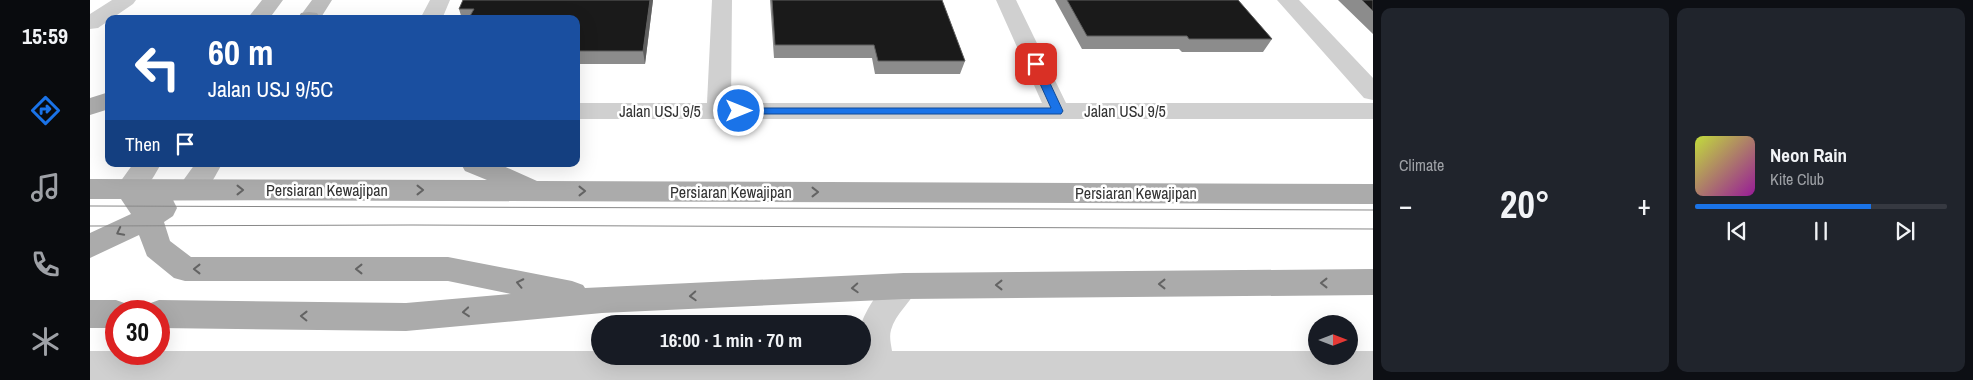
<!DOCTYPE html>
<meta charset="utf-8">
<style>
body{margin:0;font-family:"Archivo Narrow",sans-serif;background:#20242c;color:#f1f3f6;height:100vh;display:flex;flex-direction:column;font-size:19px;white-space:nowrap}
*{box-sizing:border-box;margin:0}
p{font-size:16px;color:#9ea1a6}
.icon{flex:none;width:28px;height:28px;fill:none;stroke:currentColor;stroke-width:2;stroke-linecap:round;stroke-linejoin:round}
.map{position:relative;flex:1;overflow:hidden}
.side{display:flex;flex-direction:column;gap:8px;padding:8px;background:#0d0f14;width:600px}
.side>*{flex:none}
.top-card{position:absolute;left:15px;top:15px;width:475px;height:152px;border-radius:10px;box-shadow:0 5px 20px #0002;background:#1a4fa0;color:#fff;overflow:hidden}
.needle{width:32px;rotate:90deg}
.controls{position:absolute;left:1218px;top:315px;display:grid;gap:10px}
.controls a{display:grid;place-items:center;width:50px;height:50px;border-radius:50%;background:#171b24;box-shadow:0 5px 20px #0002;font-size:25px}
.speed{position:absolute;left:15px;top:300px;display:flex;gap:10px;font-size:25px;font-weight:700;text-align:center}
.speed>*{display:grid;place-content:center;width:65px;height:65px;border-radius:50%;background:#171b24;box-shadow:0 5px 20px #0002;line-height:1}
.speed .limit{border:8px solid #d22;background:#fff;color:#111}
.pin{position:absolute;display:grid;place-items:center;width:42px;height:42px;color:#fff;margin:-21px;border-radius:10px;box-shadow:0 2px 8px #0006}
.me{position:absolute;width:55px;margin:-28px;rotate:90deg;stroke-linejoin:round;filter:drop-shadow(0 0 4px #0008)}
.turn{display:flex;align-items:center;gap:18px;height:105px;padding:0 20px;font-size:22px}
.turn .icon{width:65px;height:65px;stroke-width:2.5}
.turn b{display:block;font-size:35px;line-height:42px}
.then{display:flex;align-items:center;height:48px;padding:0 20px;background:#0003;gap:10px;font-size:19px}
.big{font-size:38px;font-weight:700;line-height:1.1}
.side .card{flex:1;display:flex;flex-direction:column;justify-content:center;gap:8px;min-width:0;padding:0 18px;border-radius:10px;background:#20242c}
.song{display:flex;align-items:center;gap:15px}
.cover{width:60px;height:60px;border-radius:8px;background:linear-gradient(135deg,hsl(70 70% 55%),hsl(300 70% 35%))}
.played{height:5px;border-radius:2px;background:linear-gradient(90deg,#1a73e8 70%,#363941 70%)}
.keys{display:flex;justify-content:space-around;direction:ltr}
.heat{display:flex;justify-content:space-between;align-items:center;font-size:28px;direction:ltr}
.side .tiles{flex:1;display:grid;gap:8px;grid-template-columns:repeat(2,1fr)}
.trip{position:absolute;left:501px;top:315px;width:280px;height:50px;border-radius:25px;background:#171b24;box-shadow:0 5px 20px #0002;font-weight:700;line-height:50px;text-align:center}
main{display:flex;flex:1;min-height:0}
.dock{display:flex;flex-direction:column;width:90px;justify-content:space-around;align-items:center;background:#090b0e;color:#9ea1a6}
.dock .icon{width:35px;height:35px}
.dock .on{color:#1a73e8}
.dock b{font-size:22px;color:#f1f3f6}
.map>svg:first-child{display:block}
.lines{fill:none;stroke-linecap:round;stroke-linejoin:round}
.minor{fill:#d0d0d0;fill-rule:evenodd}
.secondary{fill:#bdbdbd;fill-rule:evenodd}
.primary{fill:#ababab;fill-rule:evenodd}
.tram{stroke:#888;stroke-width:1}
.wall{fill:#8c8c8c}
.shaded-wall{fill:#5f5f5f}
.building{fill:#1a1a1a;stroke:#5f5f5f}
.oneway{stroke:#636363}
.route{fill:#1a73e8;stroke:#114b97}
.labels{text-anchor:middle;stroke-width:5;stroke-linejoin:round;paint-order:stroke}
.street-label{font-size:16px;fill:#333;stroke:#fff}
</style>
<main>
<nav class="dock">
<b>15:59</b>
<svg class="icon on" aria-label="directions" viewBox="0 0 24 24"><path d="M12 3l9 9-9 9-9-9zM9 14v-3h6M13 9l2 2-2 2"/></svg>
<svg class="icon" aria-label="music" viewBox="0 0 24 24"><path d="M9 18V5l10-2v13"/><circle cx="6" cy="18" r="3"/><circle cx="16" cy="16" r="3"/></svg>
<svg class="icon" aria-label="phone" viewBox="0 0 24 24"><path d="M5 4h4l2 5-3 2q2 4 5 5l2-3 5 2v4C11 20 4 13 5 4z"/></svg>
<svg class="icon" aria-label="climate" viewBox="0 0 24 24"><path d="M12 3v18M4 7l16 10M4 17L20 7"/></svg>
</nav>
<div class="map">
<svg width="1283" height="380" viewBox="0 0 1283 380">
<rect width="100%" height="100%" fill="#fff"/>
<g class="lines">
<!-- minor -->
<path class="minor" d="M 22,0 L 46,0 L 43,4 L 8,28 L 0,29 L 0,14 Z
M 340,0 L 360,0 L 352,19 L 330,19 Z
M 622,0 L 642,0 L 641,103 L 952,103 L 906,0 L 926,0 L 976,103 L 1283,103 L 1283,119 L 486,119 L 486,103 L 617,103 Z
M 1187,0 L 1209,0 L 1283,78 L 1283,100 L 1274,98 Z
M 814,273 L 825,277 L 829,286 C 822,301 805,314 801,330 C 799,337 801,344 802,351 L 1226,351 L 1226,356 L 1259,356 L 1259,351 L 1283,351 L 1283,380 L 0,380 L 0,351 L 26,351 L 26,354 L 69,354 L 69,351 L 510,351 L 510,356 L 772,356 L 772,324 L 771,324 C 779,304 794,280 814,273 Z"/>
<!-- secondary -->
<path class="secondary" d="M 172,0 L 193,0 L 179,19 L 157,19 Z
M 222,0 L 242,0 L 230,19 L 208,19 Z
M 43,164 L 71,164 C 61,181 51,203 29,196 L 25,189 Z
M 105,164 L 132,164 C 122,181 114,203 91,196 L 87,189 Z"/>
<!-- primary -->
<path class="primary" d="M 219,12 L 227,13 L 231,19 L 208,18 L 211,13 Z
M 19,92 L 19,109 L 0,115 L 0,98 Z
M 371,164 L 409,164 L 447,181 L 1283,184 L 1283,204 L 80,200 L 83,200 L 87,208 L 83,216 L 74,222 L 80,241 L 101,257 L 358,257 L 482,281 L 493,285 L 495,288 L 814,273 L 1283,269 L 1283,295 L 814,299 L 512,313 L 316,331 L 69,328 L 69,311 L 54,311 L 58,304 L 69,300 L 316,303 L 421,294 L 358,281 L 95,281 L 84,278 L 57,256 L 49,235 L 0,258 L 0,233 L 41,214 L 31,199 L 0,199 L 0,179 L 397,180 L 375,171 Z
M 0,300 L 26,300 L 37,304 L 41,311 L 26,311 L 26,328 L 0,328 Z"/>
<!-- tram -->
<path class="tram" d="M 0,206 L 1283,210
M 0,226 L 322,225 L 1283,229"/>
</g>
<!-- wall -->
<path class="wall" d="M 373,0 L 563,0 L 555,64 L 486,64 L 486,19 L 372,19 L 369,9 Z
M 680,0 L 852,0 L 875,61 L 870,74 L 785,74 L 782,58 L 684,58 Z
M 965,0 L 1148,0 L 1182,39 L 1173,52 L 1092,52 L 1089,49 L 992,49 Z
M 1248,0 L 1283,0 L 1283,34 Z"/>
<!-- shaded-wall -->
<path class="shaded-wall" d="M 560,0 L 563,0 L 555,64 L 553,51 Z"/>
<!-- building -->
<path class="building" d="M 373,0 L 560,0 L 553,51 L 486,51 L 486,19 L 430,19 L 431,16 L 380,16 L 384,9 L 369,9 Z
M 682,0 L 852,0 L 875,61 L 788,61 L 784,45 L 685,45 Z
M 977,0 L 1148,0 L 1182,39 L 1099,39 L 1097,36 L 997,36 Z
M 1272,0 L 1283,0 L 1283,11 Z"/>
<!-- one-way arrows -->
<defs><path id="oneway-chevron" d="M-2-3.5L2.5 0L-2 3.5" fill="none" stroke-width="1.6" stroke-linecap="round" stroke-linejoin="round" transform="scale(1.25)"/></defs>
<g class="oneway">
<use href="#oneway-chevron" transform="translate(150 190)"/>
<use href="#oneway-chevron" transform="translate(330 190)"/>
<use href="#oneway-chevron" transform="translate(492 191)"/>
<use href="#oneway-chevron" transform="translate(725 192)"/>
<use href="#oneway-chevron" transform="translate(30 232) rotate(153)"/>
<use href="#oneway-chevron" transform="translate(107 269) rotate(180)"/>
<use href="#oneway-chevron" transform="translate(269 269) rotate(180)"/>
<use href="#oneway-chevron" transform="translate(430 283) rotate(-168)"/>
<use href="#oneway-chevron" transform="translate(1234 283) rotate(180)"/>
<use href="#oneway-chevron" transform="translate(1072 284) rotate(180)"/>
<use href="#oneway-chevron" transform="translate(909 285) rotate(180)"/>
<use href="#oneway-chevron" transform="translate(765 288) rotate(177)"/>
<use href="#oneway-chevron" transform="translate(603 296) rotate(177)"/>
<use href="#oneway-chevron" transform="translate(376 312) rotate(175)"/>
<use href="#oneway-chevron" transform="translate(214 316) rotate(-179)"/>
</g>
<!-- route -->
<path class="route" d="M 946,61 L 951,64 L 973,111 L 971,114 L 649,114 L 644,111 L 649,108 L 961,108 L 941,64 Z"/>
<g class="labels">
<!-- street labels -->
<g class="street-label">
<text x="570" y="117">Jalan USJ 9/5</text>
<text x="1035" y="117">Jalan USJ 9/5</text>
<text x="237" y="196">Persiaran Kewajipan</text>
<text x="641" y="198">Persiaran Kewajipan</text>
<text x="1046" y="199">Persiaran Kewajipan</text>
</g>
</g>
</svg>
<div class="controls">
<a><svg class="needle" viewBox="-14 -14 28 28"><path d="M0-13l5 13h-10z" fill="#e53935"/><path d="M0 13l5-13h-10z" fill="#9ea1a6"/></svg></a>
</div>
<div class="speed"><div class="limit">30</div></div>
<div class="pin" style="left:946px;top:64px;background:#d93025"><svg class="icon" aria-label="arrive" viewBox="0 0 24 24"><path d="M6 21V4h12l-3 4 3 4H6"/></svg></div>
<svg class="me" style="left:649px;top:111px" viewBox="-20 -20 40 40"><circle r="17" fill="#1a73e8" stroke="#fff" stroke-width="3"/><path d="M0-11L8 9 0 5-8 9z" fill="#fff"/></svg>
<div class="trip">16:00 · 1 min · 70 m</div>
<div class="top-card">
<div class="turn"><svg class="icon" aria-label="left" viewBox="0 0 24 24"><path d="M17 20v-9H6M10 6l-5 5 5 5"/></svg><div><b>60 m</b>Jalan USJ 9/5C</div></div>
<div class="then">Then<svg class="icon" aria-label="arrive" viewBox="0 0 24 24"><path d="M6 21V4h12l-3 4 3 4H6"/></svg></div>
</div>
</div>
<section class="side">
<div class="tiles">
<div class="card"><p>Climate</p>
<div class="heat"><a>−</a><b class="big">20°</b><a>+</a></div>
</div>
<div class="card">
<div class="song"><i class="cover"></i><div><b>Neon Rain</b><p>Kite Club</p></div></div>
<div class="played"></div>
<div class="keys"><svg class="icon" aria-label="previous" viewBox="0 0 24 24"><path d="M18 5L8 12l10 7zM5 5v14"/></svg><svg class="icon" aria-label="pause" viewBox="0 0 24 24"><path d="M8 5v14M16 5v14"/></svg><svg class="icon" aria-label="next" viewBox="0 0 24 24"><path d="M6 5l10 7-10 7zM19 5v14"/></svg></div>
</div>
</div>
</section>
</main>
